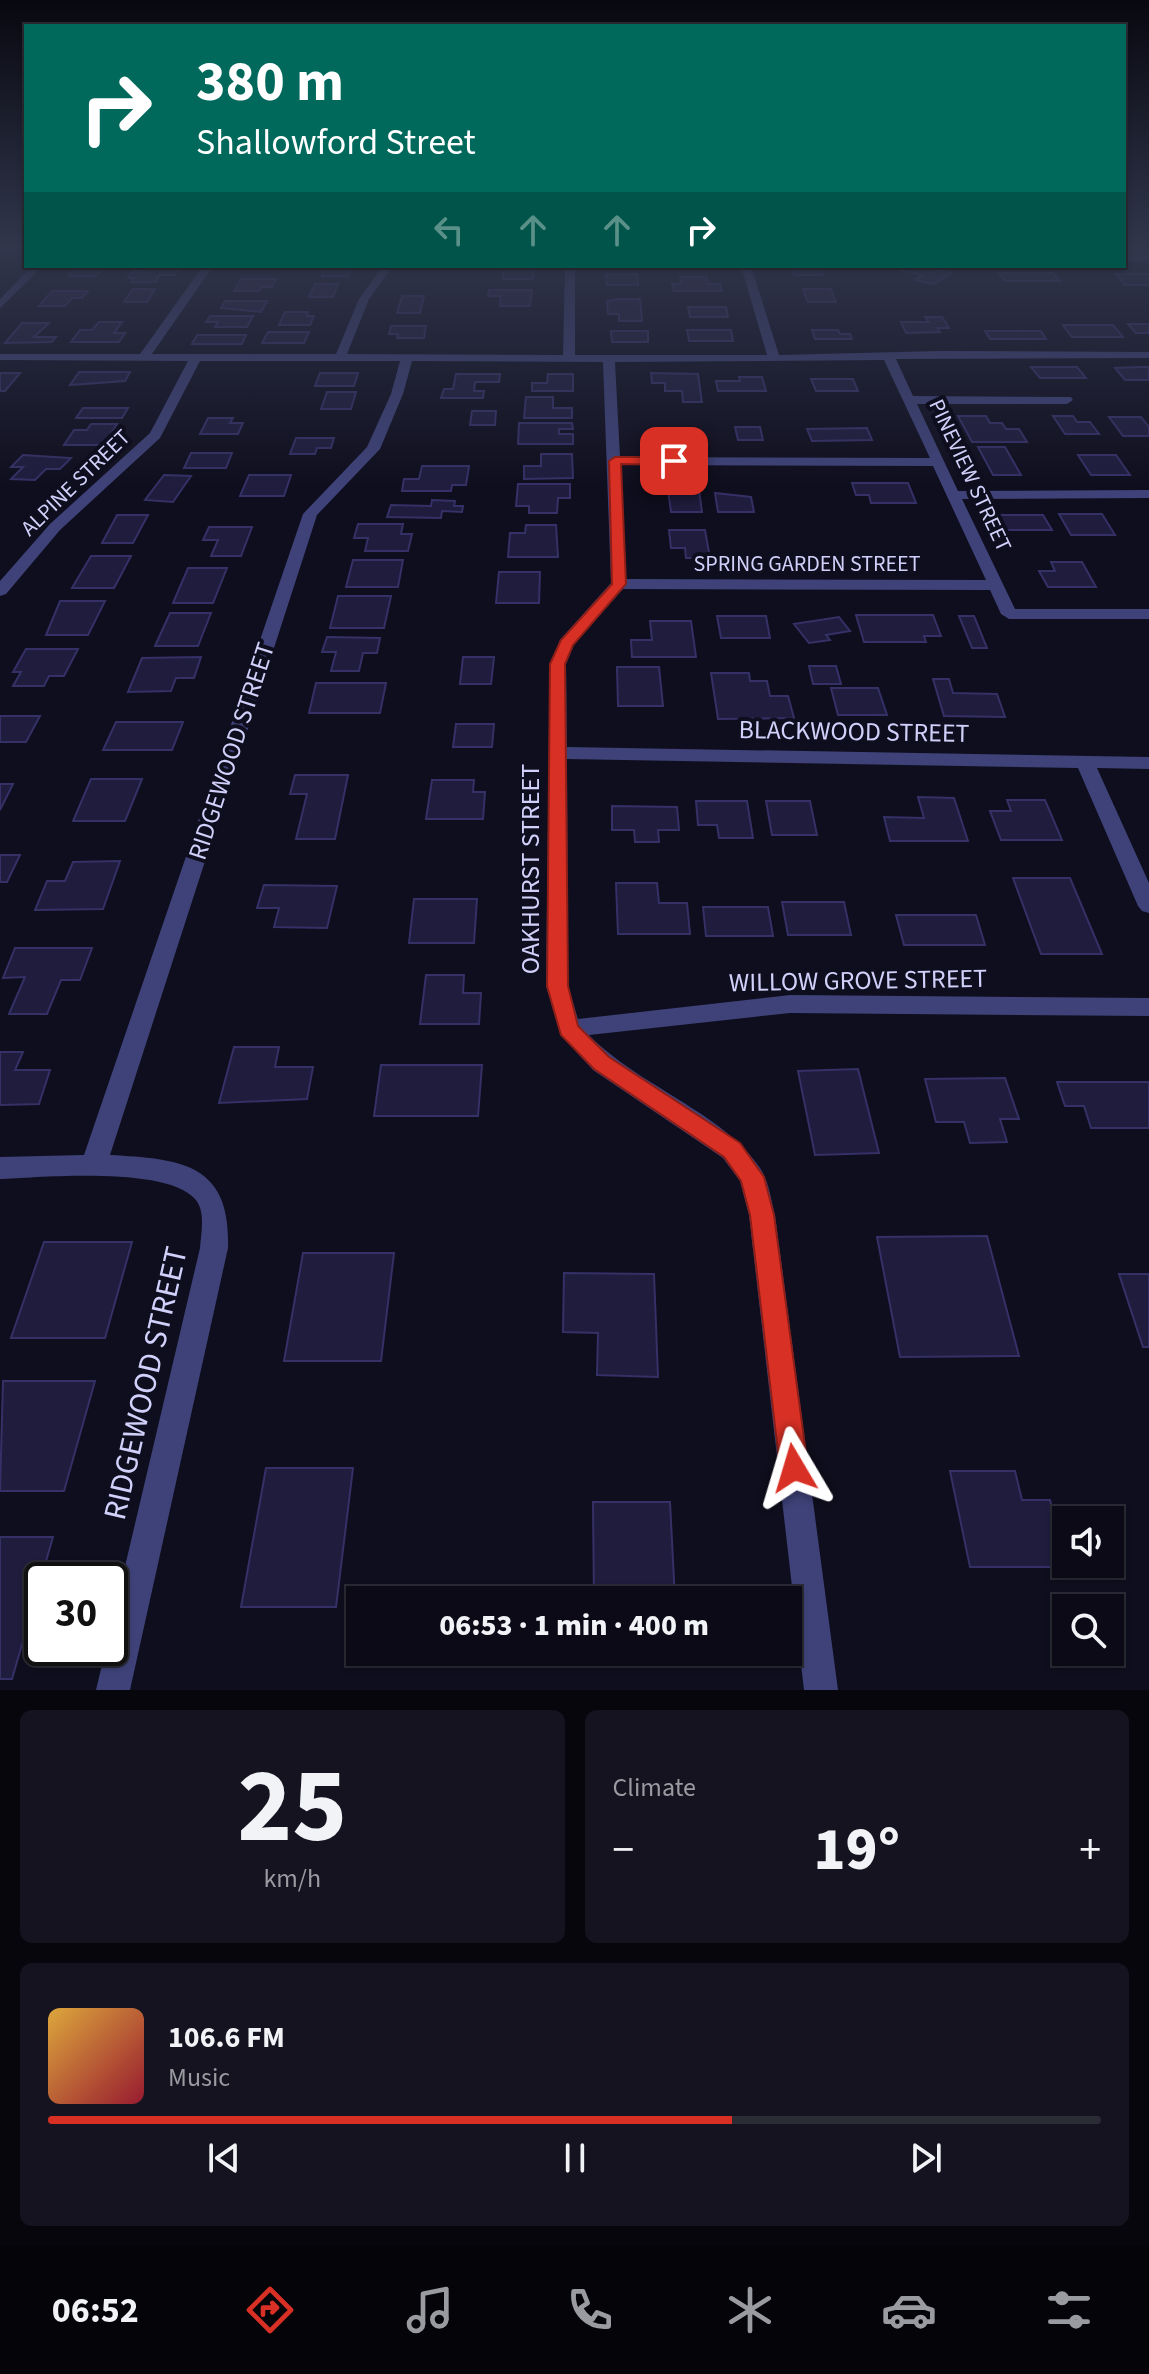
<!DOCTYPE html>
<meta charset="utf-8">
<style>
body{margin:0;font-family:"Source Sans 3",sans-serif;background:#14131f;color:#f1f3f6;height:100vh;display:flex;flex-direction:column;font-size:30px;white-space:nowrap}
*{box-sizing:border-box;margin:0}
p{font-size:26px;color:#9a9aa1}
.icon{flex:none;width:44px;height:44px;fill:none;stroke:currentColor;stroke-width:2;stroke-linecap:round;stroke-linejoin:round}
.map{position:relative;height:1690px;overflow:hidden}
.panel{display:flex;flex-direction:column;gap:20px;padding:20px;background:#06060c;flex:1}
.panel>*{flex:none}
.banner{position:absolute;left:24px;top:24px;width:1102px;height:244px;border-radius:0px;box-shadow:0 2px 6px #0004,0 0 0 2px #2b2b35;background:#00695c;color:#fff;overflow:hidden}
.controls{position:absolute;left:1052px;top:1506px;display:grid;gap:16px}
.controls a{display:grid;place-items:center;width:72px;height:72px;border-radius:0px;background:#0b0a16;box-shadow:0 2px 6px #0004,0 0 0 2px #2b2b35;font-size:40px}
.speed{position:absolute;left:24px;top:1562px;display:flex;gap:16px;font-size:40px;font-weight:700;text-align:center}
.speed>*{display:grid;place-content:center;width:104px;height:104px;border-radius:50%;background:#0b0a16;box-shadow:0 2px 6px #0004,0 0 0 2px #2b2b35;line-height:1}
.speed .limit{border:4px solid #111;border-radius:12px;background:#fff;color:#111}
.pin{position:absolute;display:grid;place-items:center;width:68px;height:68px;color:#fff;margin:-34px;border-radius:16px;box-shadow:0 4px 12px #0006}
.me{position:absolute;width:88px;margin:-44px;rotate:353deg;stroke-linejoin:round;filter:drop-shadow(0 0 6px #0008)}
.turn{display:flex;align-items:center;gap:28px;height:168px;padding:0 40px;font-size:36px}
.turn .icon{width:104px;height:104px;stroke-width:2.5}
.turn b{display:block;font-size:56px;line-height:68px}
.lanes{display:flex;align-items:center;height:76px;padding:0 40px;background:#0003;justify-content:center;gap:40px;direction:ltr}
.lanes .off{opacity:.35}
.big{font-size:60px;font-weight:800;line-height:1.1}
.panel .widget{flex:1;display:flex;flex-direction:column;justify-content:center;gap:12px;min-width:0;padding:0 28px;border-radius:12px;background:#14131f}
.panel .dial{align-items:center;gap:0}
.dial b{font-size:104px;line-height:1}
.song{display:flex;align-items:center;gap:24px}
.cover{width:96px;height:96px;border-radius:12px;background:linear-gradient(135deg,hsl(40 70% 55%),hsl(350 70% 35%))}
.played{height:8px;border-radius:4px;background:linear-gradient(90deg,#d93025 65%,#2b2b35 65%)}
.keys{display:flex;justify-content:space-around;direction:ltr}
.heat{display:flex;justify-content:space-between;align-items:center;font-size:44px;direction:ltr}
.panel .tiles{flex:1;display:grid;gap:20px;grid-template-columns:1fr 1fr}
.widget:last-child{grid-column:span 2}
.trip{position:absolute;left:346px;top:1586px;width:456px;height:80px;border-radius:0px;background:#0b0a16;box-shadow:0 2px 6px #0004,0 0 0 2px #2b2b35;font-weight:800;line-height:80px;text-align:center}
.tabs{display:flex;height:128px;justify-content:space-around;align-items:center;background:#040409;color:#9a9aa1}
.tabs .icon{width:56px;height:56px}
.tabs .on{color:#d93025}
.tabs b{font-size:36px;color:#f1f3f6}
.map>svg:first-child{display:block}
.building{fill:#1f1c3d;stroke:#353066;stroke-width:2}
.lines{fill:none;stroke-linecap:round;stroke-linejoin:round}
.minor{fill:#3e4278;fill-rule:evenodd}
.route{fill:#d93025;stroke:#8d1f18;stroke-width:2}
.labels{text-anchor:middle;stroke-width:8;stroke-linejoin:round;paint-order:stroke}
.far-street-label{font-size:22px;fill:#d0d0fa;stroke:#0f0e1e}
.street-label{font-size:26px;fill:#d0d0fa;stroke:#0f0e1e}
.near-street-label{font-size:32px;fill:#d0d0fa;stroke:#0f0e1e}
</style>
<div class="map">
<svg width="1149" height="1690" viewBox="0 0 1149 1690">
<rect width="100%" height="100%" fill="#0f0e1e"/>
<!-- building -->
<path class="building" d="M 326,266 L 352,266 L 348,276 L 322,276 Z
M 791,266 L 819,266 L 823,275 L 794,275 Z
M 908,266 L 920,266 L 951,273 L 934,284 L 915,280 L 922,275 L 901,270 Z
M 77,267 L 104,267 L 96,276 L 69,276 Z
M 504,267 L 534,267 L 533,279 L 503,279 Z
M 142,269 L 178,269 L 175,275 L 159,275 L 156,282 L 132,282 L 134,278 L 128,278 L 131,273 Z
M 999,273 L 1053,273 L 1060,281 L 1005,281 Z
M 606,274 L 637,274 L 638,285 L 607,285 Z
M 1116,274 L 1149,274 L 1149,285 L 1125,285 Z
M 680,277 L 706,277 L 708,284 L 720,284 L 722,291 L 674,291 L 672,284 L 682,284 Z
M 241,279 L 276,279 L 272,287 L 262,287 L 259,291 L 234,291 Z
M 315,284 L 338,284 L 333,297 L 309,297 Z
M 133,289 L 155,289 L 147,302 L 124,302 Z
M 803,289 L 831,289 L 836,302 L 808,302 Z
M 489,290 L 532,290 L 530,306 L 500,306 L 501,296 L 488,296 Z
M 52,291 L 88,291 L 82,298 L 72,298 L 65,306 L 39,306 Z
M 402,296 L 424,296 L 420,313 L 397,313 Z
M 618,299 L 640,299 L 642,321 L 619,321 L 619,314 L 608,314 L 607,301 Z
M 225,301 L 267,301 L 261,312 L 221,308 Z
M 688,307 L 726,307 L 728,317 L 690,317 Z
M 285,312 L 308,312 L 307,316 L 314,316 L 310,325 L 279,325 Z
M 210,316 L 253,316 L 247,327 L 215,327 L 218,322 L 206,322 Z
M 925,317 L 942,317 L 949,328 L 937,328 L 940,332 L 906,333 L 901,322 L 929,322 Z
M 99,322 L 122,322 L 114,333 L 125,333 L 119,342 L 71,342 L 80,330 L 92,330 Z
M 22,323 L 49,323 L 34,337 L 56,337 L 52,342 L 5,343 Z
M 1128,324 L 1149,324 L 1149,333 L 1136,333 Z
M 1063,325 L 1113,325 L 1123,337 L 1072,337 Z
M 391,326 L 426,326 L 424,338 L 397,338 L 398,334 L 389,334 Z
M 687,330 L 731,330 L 733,341 L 689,341 Z
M 812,330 L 838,330 L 840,334 L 850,334 L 852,339 L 815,339 Z
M 611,331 L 648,331 L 648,342 L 612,342 Z
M 985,331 L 1041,331 L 1046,339 L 990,339 Z
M 268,332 L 309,332 L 304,343 L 262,343 Z
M 197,335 L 246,335 L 242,344 L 192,344 Z
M 1031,367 L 1077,367 L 1086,378 L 1040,378 Z
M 1139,367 L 1149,367 L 1149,380 L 1125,380 L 1115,368 Z
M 79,372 L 130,372 L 125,381 L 70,385 Z
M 0,373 L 20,373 L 5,391 L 0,391 Z
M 320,373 L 358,373 L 354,386 L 315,386 Z
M 651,373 L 698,374 L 702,402 L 683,402 L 682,391 L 665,391 L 665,383 L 652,383 Z
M 456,374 L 500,374 L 499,382 L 475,382 L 474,391 L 484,391 L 483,398 L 441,398 L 444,389 L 453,389 Z
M 548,374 L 573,374 L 573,391 L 532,391 L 532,383 L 547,383 Z
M 739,377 L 762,377 L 766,391 L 718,391 L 716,381 L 740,381 Z
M 811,379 L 853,379 L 858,391 L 816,391 Z
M 327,392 L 356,392 L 351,409 L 321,409 Z
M 526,397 L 553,397 L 553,408 L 572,408 L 572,418 L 524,418 Z
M 83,408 L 128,408 L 122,418 L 76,418 Z
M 472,411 L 496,411 L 495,425 L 470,425 Z
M 958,416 L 986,416 L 990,423 L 1002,423 L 1006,429 L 1019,429 L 1027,442 L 972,442 Z
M 1053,416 L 1073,416 L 1077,422 L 1090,422 L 1099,434 L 1065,434 Z
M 1109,417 L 1141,417 L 1149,427 L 1149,436 L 1123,436 Z
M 208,418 L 233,418 L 230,423 L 243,423 L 238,434 L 200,434 Z
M 519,423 L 572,423 L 573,429 L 559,429 L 559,434 L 573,434 L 573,444 L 518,444 Z
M 91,424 L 117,424 L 104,445 L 64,445 L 74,430 L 87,430 Z
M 735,427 L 760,427 L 763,440 L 738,440 Z
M 867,428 L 872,440 L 812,441 L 807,429 Z
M 296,438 L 334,438 L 331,448 L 317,448 L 315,454 L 290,454 Z
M 978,447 L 1005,447 L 1021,475 L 993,475 Z
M 191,453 L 232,453 L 226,468 L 184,468 Z
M 541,454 L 572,454 L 573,478 L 524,479 L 524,466 L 541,466 Z
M 23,455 L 71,458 L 60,469 L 46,469 L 35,480 L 11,479 L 23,467 L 11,467 Z
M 1078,455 L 1116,455 L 1130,475 L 1091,475 Z
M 422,466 L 469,466 L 466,485 L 452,485 L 451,491 L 402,491 L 404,479 L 419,479 Z
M 164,475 L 191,476 L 173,502 L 145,500 Z
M 249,475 L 291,475 L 284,496 L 240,496 Z
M 852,483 L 908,483 L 916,503 L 871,503 L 869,495 L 856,495 Z
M 518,484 L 570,484 L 570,498 L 558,498 L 557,513 L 529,513 L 529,506 L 516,506 Z
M 668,490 L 699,490 L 702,512 L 671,512 Z
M 715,493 L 751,497 L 754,512 L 718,512 Z
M 432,500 L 455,501 L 454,506 L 463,506 L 462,512 L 442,511 L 441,518 L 387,517 L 391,505 L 431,506 Z
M 1059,514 L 1102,514 L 1115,535 L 1071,535 Z
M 117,515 L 148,515 L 133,543 L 102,543 Z
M 998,515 L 1043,515 L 1052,530 L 1006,530 Z
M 358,524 L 403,524 L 401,534 L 412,534 L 408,551 L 365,551 L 368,538 L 354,538 Z
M 526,525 L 556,525 L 558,557 L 508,557 L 510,533 L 525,533 Z
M 209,527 L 252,527 L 241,556 L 211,556 L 218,540 L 203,540 Z
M 669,530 L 705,530 L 710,558 L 686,558 L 685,548 L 671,548 Z
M 91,556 L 131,556 L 114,588 L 72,588 Z
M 353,560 L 403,560 L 398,587 L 346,587 Z
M 1051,562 L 1082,562 L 1096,587 L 1048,587 L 1039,571 L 1055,571 Z
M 188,568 L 227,568 L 213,603 L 173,603 Z
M 499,572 L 540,572 L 539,603 L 496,603 Z
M 338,596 L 391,596 L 384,628 L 330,628 Z
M 60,601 L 105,601 L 88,635 L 46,635 Z
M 170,613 L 211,613 L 198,646 L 155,646 Z
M 856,615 L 933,615 L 941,636 L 924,636 L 926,642 L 864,642 Z
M 717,616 L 766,616 L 770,638 L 721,638 Z
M 959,616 L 974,616 L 987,648 L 972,648 Z
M 839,617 L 850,631 L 826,635 L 830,640 L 809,643 L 794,624 Z
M 650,621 L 691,621 L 696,657 L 632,657 L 631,640 L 652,640 Z
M 327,637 L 380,638 L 377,653 L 363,653 L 359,671 L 331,671 L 336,652 L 322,652 Z
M 26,649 L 78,649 L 64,676 L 49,676 L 44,686 L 13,686 L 21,672 L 13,672 Z
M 201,657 L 194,678 L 176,678 L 171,691 L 128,692 L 142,658 Z
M 463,657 L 494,657 L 491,684 L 460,684 Z
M 809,666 L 836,666 L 841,684 L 813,684 Z
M 617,667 L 659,667 L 663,706 L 618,706 Z
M 711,673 L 749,673 L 750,681 L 767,681 L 770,696 L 788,696 L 794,718 L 718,719 Z
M 933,679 L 949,679 L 953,693 L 997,694 L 1005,717 L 944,716 Z
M 316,683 L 386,683 L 380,713 L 309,713 Z
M 831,688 L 878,688 L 887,715 L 838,715 Z
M 0,716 L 40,716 L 26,742 L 0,742 Z
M 116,722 L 183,722 L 172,750 L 103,750 Z
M 456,724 L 494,724 L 492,747 L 453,747 Z
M 295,775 L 348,775 L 335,839 L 296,839 L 307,794 L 290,794 Z
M 91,779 L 142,779 L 125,821 L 73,821 Z
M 432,780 L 474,780 L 473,792 L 485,792 L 483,819 L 426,819 Z
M 0,784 L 13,784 L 0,810 Z
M 918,797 L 954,798 L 968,841 L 890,841 L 884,817 L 924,818 Z
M 1007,800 L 1045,800 L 1062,840 L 1001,840 L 990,811 L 1011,811 Z
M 696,801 L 747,801 L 753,838 L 719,838 L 717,825 L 698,825 Z
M 766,801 L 810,801 L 817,835 L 772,835 Z
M 612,806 L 677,807 L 679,830 L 658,830 L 659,842 L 635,842 L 634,830 L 612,830 Z
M 0,855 L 20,855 L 7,882 L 0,882 Z
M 120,861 L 103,909 L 35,910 L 47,881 L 65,881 L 73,862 Z
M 1013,878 L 1070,878 L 1102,954 L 1041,954 Z
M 616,883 L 657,883 L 659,903 L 687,903 L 690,934 L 618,934 Z
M 264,885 L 337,886 L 327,928 L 274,927 L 279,908 L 257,908 Z
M 414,899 L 477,899 L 474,943 L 409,943 Z
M 782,902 L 844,902 L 851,935 L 788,935 Z
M 703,907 L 768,907 L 773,936 L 706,936 Z
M 896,915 L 976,915 L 985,945 L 904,945 Z
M 15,948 L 92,948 L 80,980 L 61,980 L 47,1014 L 9,1014 L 25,977 L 3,978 Z
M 426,975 L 464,975 L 463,993 L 481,993 L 479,1024 L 420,1024 Z
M 234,1047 L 279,1047 L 275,1067 L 313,1067 L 307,1099 L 219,1103 Z
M 0,1052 L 23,1052 L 15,1070 L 50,1070 L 39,1104 L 0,1105 Z
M 381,1065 L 482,1065 L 478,1116 L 374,1116 Z
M 858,1069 L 879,1153 L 815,1155 L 798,1071 Z
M 1005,1078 L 1019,1119 L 1000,1119 L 1007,1142 L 970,1143 L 964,1122 L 936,1122 L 925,1079 Z
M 1057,1082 L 1149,1082 L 1149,1128 L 1091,1128 L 1084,1106 L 1065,1106 Z
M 987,1236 L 1019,1356 L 900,1357 L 877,1237 Z
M 44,1242 L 132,1242 L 105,1338 L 11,1338 Z
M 303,1253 L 394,1253 L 381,1361 L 284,1361 Z
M 564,1273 L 654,1274 L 658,1377 L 597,1375 L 598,1333 L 563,1332 Z
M 1119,1274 L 1149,1274 L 1149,1347 L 1143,1347 Z
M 3,1381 L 95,1381 L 64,1491 L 0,1491 Z
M 266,1468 L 353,1468 L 336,1607 L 241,1607 Z
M 950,1471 L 1015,1471 L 1022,1500 L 1050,1500 L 1068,1567 L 970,1567 Z
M 593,1502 L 670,1502 L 675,1600 L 594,1600 Z
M 0,1537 L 53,1537 L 12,1679 L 0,1679 Z"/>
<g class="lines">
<!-- minor -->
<path class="minor" d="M 1124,255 L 1149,255 L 1149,261 L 1124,261 Z
M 32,266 L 43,266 L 0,308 L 0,299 Z
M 203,266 L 213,266 L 152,354 L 336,354 L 359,299 L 383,266 L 393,266 L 369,299 L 347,354 L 563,355 L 565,266 L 575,266 L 575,355 L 767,355 L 741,266 L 751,266 L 779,355 L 940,351 L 1149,352 L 1149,358 L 896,359 L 913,396 L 1071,397 L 1073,400 L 1067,404 L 917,404 L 958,491 L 1149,490 L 1149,498 L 962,499 L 1015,609 L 1149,609 L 1149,619 L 1009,619 L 1001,614 L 990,590 L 623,589 L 574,644 L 566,664 L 567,747 L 1149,757 L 1149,769 L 1097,768 L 1149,883 L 1149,913 L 1142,911 L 1138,906 L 1078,768 L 567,759 L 568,986 L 578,1019 L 790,995 L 1149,998 L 1149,1016 L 790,1013 L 589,1035 C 637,1085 725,1114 760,1168 C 769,1181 771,1200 775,1215 L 838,1690 L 804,1690 L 749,1215 L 740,1181 L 723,1158 L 593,1070 L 561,1035 L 546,986 L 550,664 L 560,640 L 611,583 L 603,362 L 412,361 L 403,394 L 380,449 L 317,515 L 110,1155 C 181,1159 231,1163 228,1248 L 130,1690 L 96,1690 L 106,1648 L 110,1648 L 110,1630 L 200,1248 C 201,1233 206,1211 195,1199 C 167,1166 42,1177 0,1179 L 0,1157 L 84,1155 L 303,514 L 367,447 L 391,394 L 400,361 L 200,361 L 160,438 L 60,530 L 6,594 L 0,596 L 0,581 L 50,524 L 150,433 L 188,361 L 0,360 L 0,354 L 140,354 ZM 884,360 L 930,458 L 620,457 L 615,362 ZM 620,465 L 933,466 L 986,580 L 626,579 Z"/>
</g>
<!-- sky -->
<linearGradient id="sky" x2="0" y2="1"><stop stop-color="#080810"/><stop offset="0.51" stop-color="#31364c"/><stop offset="1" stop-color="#31364c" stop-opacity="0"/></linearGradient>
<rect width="1149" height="487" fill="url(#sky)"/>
<!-- route -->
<path class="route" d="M 615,457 L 674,457 L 680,461 L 674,465 L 621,464 L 626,584 L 573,645 L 565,664 L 568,986 L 578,1026 L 609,1057 L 740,1143 L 764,1177 L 774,1215 L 808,1468 L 804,1478 L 794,1482 L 784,1478 L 780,1468 L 750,1215 L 741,1181 L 724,1157 L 594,1069 L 561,1035 L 547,986 L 550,664 L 561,640 L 612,584 L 609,461 Z"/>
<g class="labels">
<!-- far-street labels -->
<g class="far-street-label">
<text transform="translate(971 475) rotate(65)" y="8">PINEVIEW STREET</text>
<text transform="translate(75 482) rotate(-44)" y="8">ALPINE STREET</text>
<text x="807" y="571">SPRING GARDEN STREET</text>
</g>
<!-- street labels -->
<g class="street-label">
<text transform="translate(854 731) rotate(1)" y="9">BLACKWOOD STREET</text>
<text transform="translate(231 751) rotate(-72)" y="9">RIDGEWOOD STREET</text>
<text transform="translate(530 869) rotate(-90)" y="9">OAKHURST STREET</text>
<text transform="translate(858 980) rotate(-1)" y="9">WILLOW GROVE STREET</text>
</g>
<!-- near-street labels -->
<g class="near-street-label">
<text transform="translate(145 1383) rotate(-77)" y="11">RIDGEWOOD STREET</text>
</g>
</g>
</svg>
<div class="controls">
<a><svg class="icon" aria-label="sound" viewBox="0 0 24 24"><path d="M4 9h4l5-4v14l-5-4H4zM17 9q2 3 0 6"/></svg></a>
<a><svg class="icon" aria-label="search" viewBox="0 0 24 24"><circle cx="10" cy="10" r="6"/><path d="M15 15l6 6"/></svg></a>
</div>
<div class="speed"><div class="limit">30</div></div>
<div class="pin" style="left:674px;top:461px;background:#d93025"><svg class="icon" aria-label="arrive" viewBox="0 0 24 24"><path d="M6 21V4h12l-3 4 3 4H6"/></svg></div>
<svg class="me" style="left:794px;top:1468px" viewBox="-20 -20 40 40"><path d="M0-17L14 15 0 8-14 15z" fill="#d93025" stroke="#fff" stroke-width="4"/></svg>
<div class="trip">06:53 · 1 min · 400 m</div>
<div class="banner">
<div class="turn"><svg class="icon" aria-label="right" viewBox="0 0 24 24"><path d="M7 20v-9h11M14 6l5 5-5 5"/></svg><div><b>380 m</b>Shallowford Street</div></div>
<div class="lanes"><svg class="icon off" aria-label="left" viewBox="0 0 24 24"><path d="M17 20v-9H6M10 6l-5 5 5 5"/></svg><svg class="icon off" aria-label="ahead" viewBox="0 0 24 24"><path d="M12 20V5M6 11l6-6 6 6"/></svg><svg class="icon off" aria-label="ahead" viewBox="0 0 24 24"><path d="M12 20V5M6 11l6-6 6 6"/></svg><svg class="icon" aria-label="right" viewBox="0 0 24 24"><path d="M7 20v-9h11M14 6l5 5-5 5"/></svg></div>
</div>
</div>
<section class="panel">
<div class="tiles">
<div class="widget dial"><b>25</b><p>km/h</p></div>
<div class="widget"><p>Climate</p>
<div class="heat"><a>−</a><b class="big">19°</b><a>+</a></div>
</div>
<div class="widget">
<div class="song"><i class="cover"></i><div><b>106.6 FM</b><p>Music</p></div></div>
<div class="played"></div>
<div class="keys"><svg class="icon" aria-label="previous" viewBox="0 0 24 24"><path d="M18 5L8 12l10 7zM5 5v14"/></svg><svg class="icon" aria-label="pause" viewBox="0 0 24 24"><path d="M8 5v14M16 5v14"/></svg><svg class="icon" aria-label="next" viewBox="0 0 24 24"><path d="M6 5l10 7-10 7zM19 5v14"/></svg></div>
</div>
</div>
</section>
<nav class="tabs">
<b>06:52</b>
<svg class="icon on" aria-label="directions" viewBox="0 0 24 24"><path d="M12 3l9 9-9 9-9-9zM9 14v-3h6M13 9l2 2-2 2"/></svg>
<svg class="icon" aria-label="music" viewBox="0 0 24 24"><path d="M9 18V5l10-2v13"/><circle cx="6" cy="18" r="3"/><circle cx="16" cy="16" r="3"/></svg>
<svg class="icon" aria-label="phone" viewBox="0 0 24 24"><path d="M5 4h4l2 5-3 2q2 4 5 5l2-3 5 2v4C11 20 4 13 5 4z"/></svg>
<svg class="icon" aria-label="climate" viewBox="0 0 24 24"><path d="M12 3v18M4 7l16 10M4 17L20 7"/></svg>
<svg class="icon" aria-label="car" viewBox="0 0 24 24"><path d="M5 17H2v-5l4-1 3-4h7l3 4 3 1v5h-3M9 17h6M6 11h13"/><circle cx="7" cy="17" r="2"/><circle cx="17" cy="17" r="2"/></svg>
<svg class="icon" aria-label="filters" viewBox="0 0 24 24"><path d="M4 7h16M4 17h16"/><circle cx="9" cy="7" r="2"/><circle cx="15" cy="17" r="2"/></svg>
</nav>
